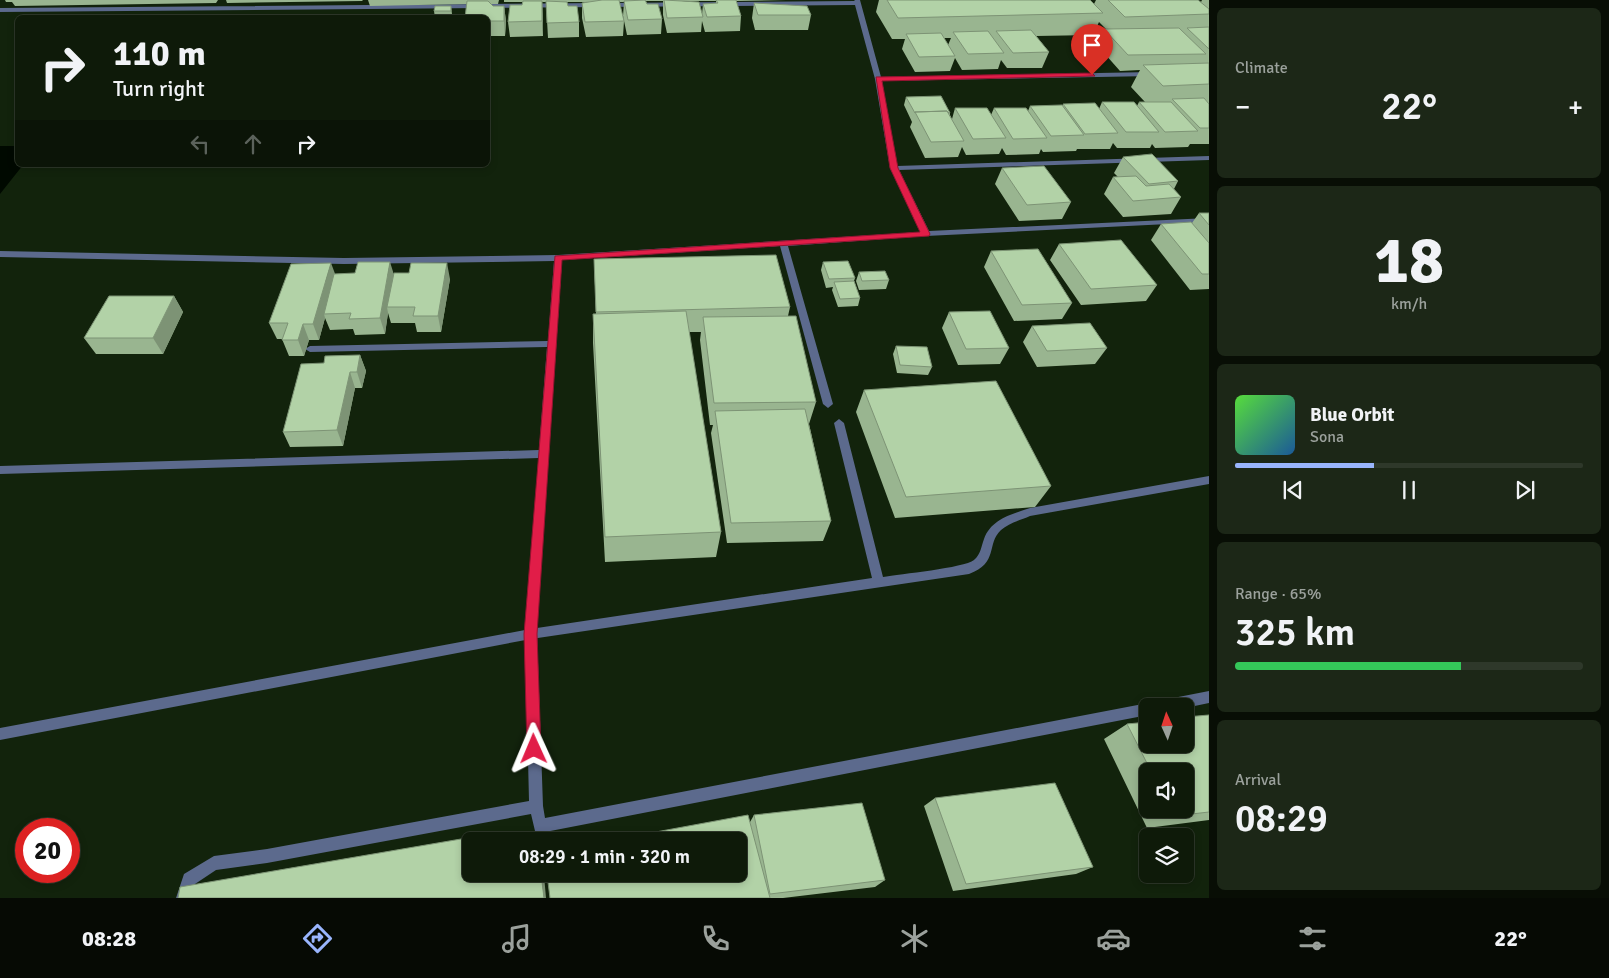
<!DOCTYPE html>
<meta charset="utf-8">
<style>
body{margin:0;font-family:Signika,sans-serif;background:#1c2717;color:#f1f3f6;height:100vh;display:flex;flex-direction:column;font-size:19px;white-space:nowrap}
*{box-sizing:border-box;margin:0}
p{font-size:16px;color:#9ba19c}
.icon{flex:none;width:28px;height:28px;fill:none;stroke:currentColor;stroke-width:2;stroke-linecap:round;stroke-linejoin:round}
.map{position:relative;flex:1;overflow:hidden}
.sheet{display:flex;flex-direction:column;gap:8px;padding:8px;background:#080e05;width:400px}
.sheet>*{flex:none}
.hud{position:absolute;left:15px;top:15px;width:475px;height:152px;border-radius:8px;box-shadow:0 2px 8px #0003,0 0 0 1px #2e382a;background:#0e1a09;color:#f1f3f6;overflow:hidden}
.needle{width:32px;rotate:357deg}
.tools{position:absolute;left:1139px;top:698px;display:grid;gap:10px}
.tools a{display:grid;place-items:center;width:55px;height:55px;border-radius:8px;background:#0e1a09;box-shadow:0 2px 8px #0003,0 0 0 1px #2e382a;font-size:25px}
.speed{position:absolute;left:15px;top:818px;display:flex;gap:10px;font-size:25px;font-weight:700;text-align:center}
.speed>*{display:grid;place-content:center;width:65px;height:65px;border-radius:50%;background:#0e1a09;box-shadow:0 2px 8px #0003,0 0 0 1px #2e382a;line-height:1}
.speed .limit{border:8px solid #d22;background:#fff;color:#111}
.pin{position:absolute;display:grid;place-items:center;width:42px;height:42px;color:#fff;margin:-51px -21px;border-radius:50% 50% 50% 0;rotate:-45deg;box-shadow:0 0 5px #0007}
.pin .icon{rotate:45deg}
.me{position:absolute;width:55px;margin:-28px;rotate:359deg;stroke-linejoin:round;filter:drop-shadow(0 0 4px #0008)}
.turn{display:flex;align-items:center;gap:18px;height:105px;padding:0 15px;font-size:22px}
.turn .icon{width:65px;height:65px;stroke-width:2.5}
.turn b{display:block;font-size:35px;line-height:42px}
.lanes{display:flex;align-items:center;height:48px;padding:0 15px;background:#0003;justify-content:center;gap:25px;direction:ltr}
.lanes .off{opacity:.35}
.big{font-size:38px;font-weight:600;line-height:1.1}
.sheet .widget{flex:1;display:flex;flex-direction:column;justify-content:center;gap:8px;min-width:0;padding:0 18px;border-radius:8px;background:#1c2717}
.sheet .dial{align-items:center;gap:0}
.dial b{font-size:65px;line-height:1}
.song{display:flex;align-items:center;gap:15px}
.cover{width:60px;height:60px;border-radius:8px;background:linear-gradient(135deg,hsl(110 70% 55%),hsl(210 70% 35%))}
.played{height:5px;border-radius:2px;background:linear-gradient(90deg,#99b5fd 40%,#2e382a 40%)}
.keys{display:flex;justify-content:space-around;direction:ltr}
.heat{display:flex;justify-content:space-between;align-items:center;font-size:28px;direction:ltr}
.charge{height:8px;border-radius:4px;background:linear-gradient(90deg,#34c759 65%,#2e382a 0)}
.trip{position:absolute;left:462px;top:832px;width:285px;height:50px;border-radius:8px;background:#0e1a09;box-shadow:0 2px 8px #0003,0 0 0 1px #2e382a;font-weight:600;line-height:50px;text-align:center}
.menu{display:flex;height:80px;justify-content:space-around;align-items:center;background:#060a04;color:#9ba19c}
.menu .icon{width:35px;height:35px}
.menu .on{color:#99b5fd}
.menu b{font-size:22px;color:#f1f3f6}
main{display:flex;flex:1;min-height:0}
.map>svg:first-child{display:block}
.water{fill:#000900}
.lines{fill:none;stroke-linecap:round;stroke-linejoin:round}
.lane{fill:#5c6a8d;fill-rule:evenodd}
.street{fill:#5c6a8d;fill-rule:evenodd}
.wall{fill:#99b590;fill-rule:evenodd}
.shaded-wall{fill:#7d9375}
.building{fill:#b2d2a7;stroke:#7d9375}
.route{fill:#e11d48;stroke:#92132f}
</style>
<main>
<div class="map">
<svg width="1209" height="898" viewBox="0 0 1209 898">
<rect width="100%" height="100%" fill="#12230c"/>
<!-- water -->
<path class="water" d="M 0,146 L 17,146 L 18,165 L 23,165 L 0,194 Z"/>
<g class="lines">
<!-- lane -->
<path class="lane" d="M 531,629 L 535,630 L 537,634 L 543,806 L 545,818 L 1148,703 L 1153,706 L 1148,706 L 1148,715 L 540,833 L 535,831 L 531,814 L 267,863 L 216,870 L 195,884 L 190,898 L 176,898 L 184,874 L 214,856 L 267,849 L 529,801 L 525,634 L 527,630 Z
M 1209,691 L 1209,703 L 1185,708 L 1185,706 L 1157,706 L 1159,702 L 1163,700 Z"/>
<!-- street -->
<path class="street" d="M 854,0 L 860,0 L 881,77 L 1152,72 L 1155,74 L 1152,76 L 882,81 L 897,166 L 1209,156 L 1209,160 L 899,170 L 929,231 L 1209,218 L 1209,222 L 926,236 L 788,246 L 833,404 L 828,408 L 823,404 L 780,246 L 562,260 L 537,628 L 872,578 L 834,423 L 839,419 L 844,423 L 883,577 C 900,574 964,568 974,560 C 981,554 981,547 984,539 C 991,519 1012,514 1030,508 L 1209,476 L 1209,484 L 1030,516 C 1021,520 1009,523 1001,530 C 986,544 999,563 969,574 L 531,639 L 0,740 L 0,728 L 525,630 L 539,458 L 0,474 L 0,466 L 539,450 L 547,347 L 310,352 L 305,349 L 310,346 L 548,341 L 554,261 L 344,264 L 0,257 L 0,251 L 344,258 L 558,255 L 921,232 L 890,168 L 875,79 L 855,5 L 0,12 L 0,8 L 855,1 Z"/>
</g>
<!-- wall -->
<path class="wall" d="M 5,0 L 218,0 L 216,3 L 15,6 L 12,2 L 6,2 Z
M 226,0 L 363,0 L 362,1 L 227,3 Z
M 368,0 L 499,0 L 498,4 L 491,4 L 493,6 L 504,6 L 506,21 L 505,36 L 488,36 L 488,18 L 467,4 L 370,6 Z
M 504,0 L 786,0 L 736,1 L 741,16 L 740,31 L 705,32 L 702,21 L 701,32 L 667,33 L 663,15 L 663,1 L 646,1 L 647,4 L 662,19 L 661,34 L 627,35 L 623,16 L 624,2 L 619,2 L 624,21 L 623,36 L 586,37 L 582,18 L 582,3 L 591,2 L 567,2 L 568,6 L 579,22 L 579,37 L 548,38 L 546,2 L 542,2 L 543,36 L 510,37 L 508,22 L 522,5 L 522,2 L 504,2 ZM 680,1 L 716,1 L 716,3 L 703,4 L 702,14 Z
M 879,0 L 1090,0 L 1094,4 L 1096,0 L 1198,0 L 1201,2 L 1202,0 L 1209,0 L 1209,144 L 1190,144 L 1188,147 L 1155,148 L 1152,144 L 1150,148 L 1117,148 L 1113,143 L 1110,149 L 1077,149 L 1076,151 L 1043,152 L 1041,149 L 1039,154 L 1006,155 L 1002,148 L 999,154 L 966,155 L 962,147 L 958,157 L 925,158 L 910,127 L 912,122 L 904,105 L 906,97 L 950,113 L 950,115 L 952,119 L 955,108 L 991,115 L 994,108 L 1028,111 L 1030,106 L 1062,106 L 1063,104 L 1099,109 L 1102,102 L 1137,106 L 1139,102 L 1145,102 L 1131,87 L 1140,70 L 1120,71 L 1097,45 L 1104,29 L 1106,29 L 1099,22 L 1093,35 L 1036,36 L 1049,52 L 1042,68 L 1007,68 L 1001,60 L 998,69 L 962,70 L 955,58 L 950,71 L 915,72 L 902,49 L 905,39 L 892,39 L 876,12 ZM 944,38 L 951,38 L 948,45 Z
M 754,3 L 811,15 L 808,30 L 755,30 L 752,18 Z
M 451,6 L 452,14 L 452,18 L 435,18 L 434,11 Z
M 1123,157 L 1178,181 L 1174,189 L 1181,197 L 1171,214 L 1123,217 L 1104,194 L 1113,177 L 1118,177 L 1114,173 Z
M 1002,168 L 1071,202 L 1062,219 L 1019,221 L 995,184 Z
M 1199,213 L 1209,213 L 1209,289 L 1190,290 L 1151,240 L 1161,224 L 1192,223 Z
M 1059,244 L 1157,285 L 1146,301 L 1081,305 L 1050,260 Z
M 991,251 L 1072,303 L 1062,319 L 1014,321 L 984,267 Z
M 594,259 L 790,307 L 788,316 L 816,402 L 809,424 L 831,521 L 823,541 L 727,543 L 711,433 L 713,425 L 710,425 L 700,340 L 701,332 L 689,332 L 721,532 L 716,557 L 605,562 L 593,343 L 593,314 L 596,314 Z
M 823,262 L 855,278 L 854,281 L 860,298 L 858,306 L 838,307 L 832,290 L 833,287 L 826,288 L 821,270 Z
M 859,272 L 889,280 L 886,289 L 859,290 L 856,281 Z
M 335,274 L 394,275 L 450,279 L 441,332 L 417,332 L 415,323 L 391,323 L 388,313 L 385,334 L 355,335 L 353,329 L 330,330 L 325,318 L 319,340 L 309,340 L 304,356 L 289,356 L 282,339 L 277,339 L 269,323 Z
M 174,296 L 183,312 L 163,354 L 96,354 L 84,338 Z
M 949,312 L 1009,348 L 1000,364 L 958,365 L 942,328 Z
M 1032,326 L 1107,348 L 1095,364 L 1037,367 L 1023,342 Z
M 896,346 L 932,367 L 928,375 L 897,373 L 893,354 Z
M 360,355 L 366,371 L 362,388 L 355,388 L 343,446 L 290,447 L 283,432 L 324,363 Z
M 864,390 L 1051,486 L 1035,507 L 895,518 L 856,412 Z
M 1209,715 L 1209,820 L 1147,828 L 1104,739 L 1127,724 ZM 1148,771 L 1185,771 L 1185,809 L 1148,809 Z
M 935,798 L 1093,867 L 1076,874 L 953,891 L 924,806 Z
M 754,815 L 885,880 L 875,887 L 783,898 L 550,898 L 750,822 Z"/>
<!-- shaded-wall -->
<path class="shaded-wall" d="M 542,1 L 543,16 L 543,36 L 542,21 Z
M 504,6 L 506,21 L 505,36 L 504,21 Z
M 390,262 L 395,278 L 387,307 L 388,313 L 385,334 L 380,318 Z
M 331,263 L 337,279 L 324,314 L 325,318 L 319,340 L 313,324 Z
M 447,263 L 450,279 L 441,332 L 438,316 Z
M 174,296 L 183,312 L 163,354 L 153,338 Z
M 303,324 L 309,340 L 304,356 L 298,340 Z
M 360,355 L 366,371 L 362,388 L 357,372 Z
M 350,372 L 355,388 L 343,446 L 337,430 Z
M 502,832 L 506,841 L 502,841 Z
M 541,874 L 544,874 L 544,875 L 546,898 L 544,898 Z"/>
<!-- building -->
<path class="building" d="M 602,0 L 619,0 L 624,21 L 585,22 L 582,3 Z
M 645,0 L 647,4 L 658,4 L 662,19 L 628,20 L 624,1 Z
M 664,0 L 699,2 L 703,17 L 667,18 Z
M 716,0 L 736,0 L 741,16 L 707,17 L 703,4 L 718,3 Z
M 887,0 L 1090,0 L 1103,13 L 898,18 Z
M 1108,0 L 1198,0 L 1209,9 L 1209,14 L 1125,17 Z
M 467,1 L 488,1 L 493,6 L 504,6 L 504,21 L 488,21 L 488,18 L 465,18 Z
M 523,1 L 542,1 L 542,21 L 508,22 L 510,5 L 522,5 Z
M 546,1 L 567,2 L 568,6 L 577,6 L 579,22 L 547,23 Z
M 754,3 L 807,6 L 811,15 L 758,15 Z
M 435,6 L 451,6 L 451,11 L 434,11 Z
M 1209,27 L 1209,49 L 1187,28 Z
M 1179,28 L 1206,54 L 1128,55 L 1104,29 Z
M 1031,30 L 1049,52 L 1013,53 L 996,31 Z
M 988,31 L 1004,53 L 968,54 L 953,32 Z
M 941,33 L 955,56 L 919,57 L 906,34 Z
M 1209,63 L 1209,84 L 1163,86 L 1143,65 Z
M 941,96 L 950,113 L 949,113 L 947,111 L 915,112 L 915,113 L 906,97 Z
M 1204,98 L 1209,104 L 1209,128 L 1200,128 L 1172,99 Z
M 1102,102 L 1134,102 L 1159,132 L 1126,132 Z
M 1139,102 L 1171,102 L 1198,131 L 1165,132 Z
M 1095,103 L 1118,133 L 1085,134 L 1063,104 Z
M 1062,105 L 1084,135 L 1051,136 L 1030,106 Z
M 955,108 L 987,108 L 1006,138 L 973,139 Z
M 994,108 L 1026,108 L 1047,138 L 1013,139 Z
M 947,111 L 964,141 L 931,142 L 915,112 Z
M 1152,154 L 1178,181 L 1149,184 L 1123,157 Z
M 1044,166 L 1071,202 L 1027,205 L 1002,168 Z
M 1136,176 L 1146,186 L 1169,184 L 1181,197 L 1133,201 L 1113,177 Z
M 1199,213 L 1209,213 L 1209,225 Z
M 1191,222 L 1209,243 L 1209,274 L 1202,274 L 1161,224 Z
M 1121,240 L 1157,285 L 1091,289 L 1059,244 Z
M 1038,249 L 1072,303 L 1022,305 L 991,251 Z
M 776,255 L 790,307 L 596,312 L 594,259 Z
M 848,261 L 855,278 L 829,279 L 823,262 Z
M 358,262 L 390,262 L 380,318 L 349,319 L 351,313 L 324,314 L 334,274 L 355,273 Z
M 331,263 L 313,324 L 303,324 L 298,340 L 282,340 L 288,323 L 269,323 L 291,264 Z
M 411,263 L 447,263 L 438,316 L 413,316 L 415,307 L 387,307 L 394,273 L 409,273 Z
M 885,271 L 889,280 L 862,281 L 859,272 Z
M 854,281 L 860,298 L 840,299 L 834,282 Z
M 109,296 L 174,296 L 153,338 L 84,338 Z
M 686,311 L 721,532 L 605,537 L 593,314 Z
M 990,311 L 1009,348 L 966,349 L 949,312 Z
M 796,316 L 816,402 L 714,403 L 703,317 Z
M 1090,323 L 1107,348 L 1047,351 L 1032,326 Z
M 896,346 L 927,347 L 932,367 L 900,365 Z
M 360,355 L 357,372 L 350,372 L 337,430 L 283,432 L 301,364 L 324,363 L 325,356 Z
M 996,381 L 1051,486 L 906,497 L 864,390 Z
M 805,409 L 831,521 L 731,523 L 715,411 Z
M 1209,715 L 1209,812 L 1174,816 L 1170,809 L 1185,809 L 1185,771 L 1151,771 L 1127,724 L 1148,722 L 1148,744 L 1185,744 L 1185,717 Z
M 1055,783 L 1093,867 L 966,884 L 935,798 Z
M 862,803 L 885,880 L 770,894 L 754,815 Z
M 748,815 L 770,898 L 550,898 L 547,874 L 739,874 L 739,841 L 607,841 Z
M 502,832 L 502,841 L 471,841 L 471,874 L 541,874 L 544,898 L 178,898 L 180,887 Z"/>
<!-- route -->
<path class="route" d="M 1092,73 L 1095,76 L 882,81 L 898,168 L 930,234 L 929,236 L 562,260 L 537,634 L 541,749 L 539,754 L 534,756 L 529,754 L 527,749 L 524,634 L 555,256 L 920,232 L 890,168 L 876,77 Z"/>
</svg>
<div class="tools">
<a><svg class="needle" viewBox="-14 -14 28 28"><path d="M0-13l5 13h-10z" fill="#e53935"/><path d="M0 13l5-13h-10z" fill="#9ba19c"/></svg></a>
<a><svg class="icon" aria-label="sound" viewBox="0 0 24 24"><path d="M4 9h4l5-4v14l-5-4H4zM17 9q2 3 0 6"/></svg></a>
<a><svg class="icon" aria-label="layers" viewBox="0 0 24 24"><path d="M12 4l9 5-9 5-9-5zM3 14l9 5 9-5"/></svg></a>
</div>
<div class="speed"><div class="limit">20</div></div>
<div class="pin" style="left:1092px;top:75px;background:#d93025"><svg class="icon" aria-label="arrive" viewBox="0 0 24 24"><path d="M6 21V4h12l-3 4 3 4H6"/></svg></div>
<svg class="me" style="left:534px;top:749px" viewBox="-20 -20 40 40"><path d="M0-17L14 15 0 8-14 15z" fill="#e11d48" stroke="#fff" stroke-width="4"/></svg>
<div class="trip">08:29 · 1 min · 320 m</div>
<div class="hud">
<div class="turn"><svg class="icon" aria-label="right" viewBox="0 0 24 24"><path d="M7 20v-9h11M14 6l5 5-5 5"/></svg><div><b>110 m</b>Turn right</div></div>
<div class="lanes"><svg class="icon off" aria-label="left" viewBox="0 0 24 24"><path d="M17 20v-9H6M10 6l-5 5 5 5"/></svg><svg class="icon off" aria-label="ahead" viewBox="0 0 24 24"><path d="M12 20V5M6 11l6-6 6 6"/></svg><svg class="icon" aria-label="right" viewBox="0 0 24 24"><path d="M7 20v-9h11M14 6l5 5-5 5"/></svg></div>
</div>
</div>
<section class="sheet">
<div class="widget"><p>Climate</p>
<div class="heat"><a>−</a><b class="big">22°</b><a>+</a></div>
</div>
<div class="widget dial"><b>18</b><p>km/h</p></div>
<div class="widget">
<div class="song"><i class="cover"></i><div><b>Blue Orbit</b><p>Sona</p></div></div>
<div class="played"></div>
<div class="keys"><svg class="icon" aria-label="previous" viewBox="0 0 24 24"><path d="M18 5L8 12l10 7zM5 5v14"/></svg><svg class="icon" aria-label="pause" viewBox="0 0 24 24"><path d="M8 5v14M16 5v14"/></svg><svg class="icon" aria-label="next" viewBox="0 0 24 24"><path d="M6 5l10 7-10 7zM19 5v14"/></svg></div>
</div>
<div class="widget"><p>Range · 65%</p><b class="big">325 km</b><div class="charge"></div></div>
<div class="widget"><p>Arrival</p><b class="big">08:29</b></div>
</section>
</main>
<nav class="menu">
<b>08:28</b>
<svg class="icon on" aria-label="directions" viewBox="0 0 24 24"><path d="M12 3l9 9-9 9-9-9zM9 14v-3h6M13 9l2 2-2 2"/></svg>
<svg class="icon" aria-label="music" viewBox="0 0 24 24"><path d="M9 18V5l10-2v13"/><circle cx="6" cy="18" r="3"/><circle cx="16" cy="16" r="3"/></svg>
<svg class="icon" aria-label="phone" viewBox="0 0 24 24"><path d="M5 4h4l2 5-3 2q2 4 5 5l2-3 5 2v4C11 20 4 13 5 4z"/></svg>
<svg class="icon" aria-label="climate" viewBox="0 0 24 24"><path d="M12 3v18M4 7l16 10M4 17L20 7"/></svg>
<svg class="icon" aria-label="car" viewBox="0 0 24 24"><path d="M5 17H2v-5l4-1 3-4h7l3 4 3 1v5h-3M9 17h6M6 11h13"/><circle cx="7" cy="17" r="2"/><circle cx="17" cy="17" r="2"/></svg>
<svg class="icon" aria-label="filters" viewBox="0 0 24 24"><path d="M4 7h16M4 17h16"/><circle cx="9" cy="7" r="2"/><circle cx="15" cy="17" r="2"/></svg>
<b>22°</b>
</nav>
